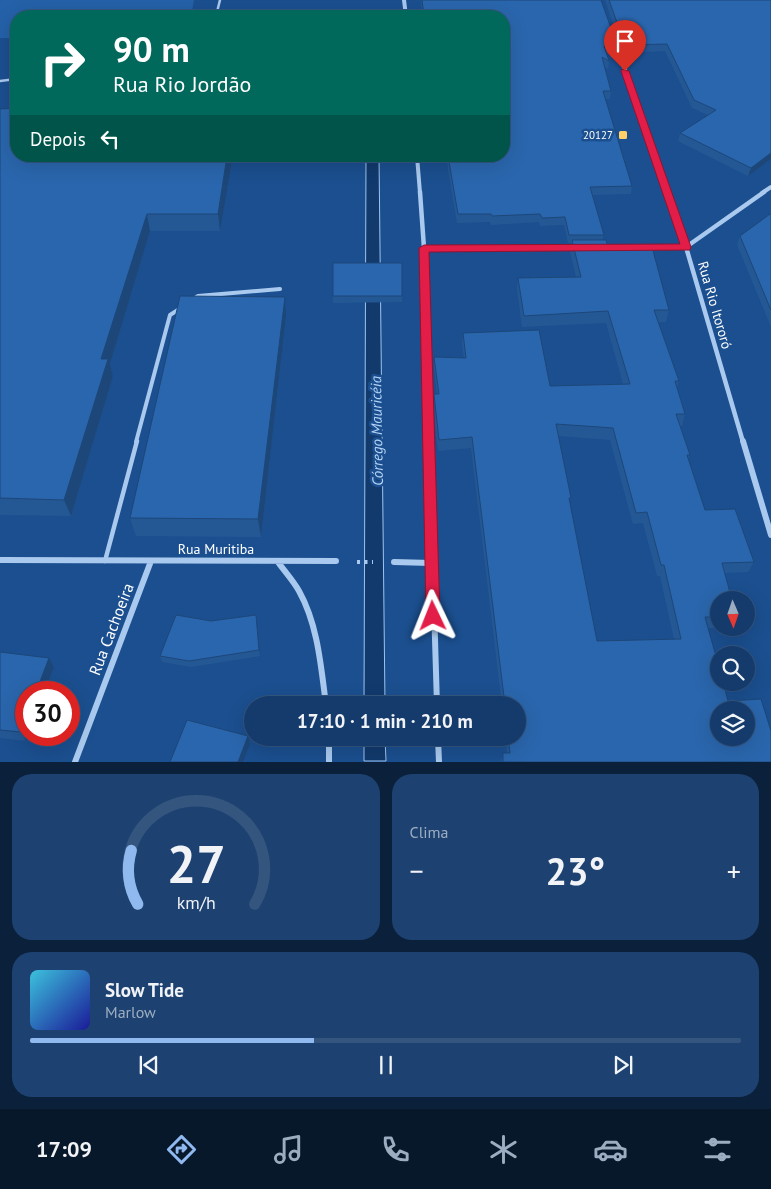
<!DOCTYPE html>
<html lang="pt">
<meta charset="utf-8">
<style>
body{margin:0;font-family:"PT Sans",sans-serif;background:#1d4271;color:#f1f3f6;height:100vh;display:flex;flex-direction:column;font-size:19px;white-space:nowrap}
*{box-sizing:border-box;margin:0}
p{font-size:16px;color:#9dadc1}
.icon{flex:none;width:28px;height:28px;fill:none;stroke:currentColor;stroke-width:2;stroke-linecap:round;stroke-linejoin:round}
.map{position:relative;height:762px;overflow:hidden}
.panel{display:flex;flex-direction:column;gap:12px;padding:12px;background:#0b203b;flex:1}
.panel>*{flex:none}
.guide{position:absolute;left:10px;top:10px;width:500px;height:152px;border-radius:20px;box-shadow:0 5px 20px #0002,0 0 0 1px #33557e;background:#00695c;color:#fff;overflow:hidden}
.needle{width:32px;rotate:178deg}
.fabs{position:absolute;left:710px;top:591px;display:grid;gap:10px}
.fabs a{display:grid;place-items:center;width:45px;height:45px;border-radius:50%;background:#143b6b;box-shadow:0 5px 20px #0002,0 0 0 1px #33557e;font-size:25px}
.speed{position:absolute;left:15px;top:681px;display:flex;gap:10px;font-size:25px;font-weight:700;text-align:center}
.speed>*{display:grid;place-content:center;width:65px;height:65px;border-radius:50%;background:#143b6b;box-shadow:0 5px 20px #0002,0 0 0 1px #33557e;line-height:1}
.speed .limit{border:8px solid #d22;background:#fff;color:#111}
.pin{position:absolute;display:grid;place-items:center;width:42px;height:42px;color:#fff;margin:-51px -21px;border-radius:50% 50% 50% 0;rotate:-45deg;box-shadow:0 0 5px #0007}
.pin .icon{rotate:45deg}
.me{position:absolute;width:55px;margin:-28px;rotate:358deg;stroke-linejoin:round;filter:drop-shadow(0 0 4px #0008)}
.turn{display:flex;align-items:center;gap:18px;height:105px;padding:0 20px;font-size:22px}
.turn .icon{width:65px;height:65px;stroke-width:2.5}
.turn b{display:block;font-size:35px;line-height:42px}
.then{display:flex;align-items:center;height:48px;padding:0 20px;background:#0003;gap:10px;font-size:19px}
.big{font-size:38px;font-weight:800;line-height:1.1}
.panel .card{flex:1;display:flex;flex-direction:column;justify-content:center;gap:8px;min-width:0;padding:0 18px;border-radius:20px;background:#1d4271}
.panel .dial{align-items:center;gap:0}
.dial svg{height:130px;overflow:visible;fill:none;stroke:#33557e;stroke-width:7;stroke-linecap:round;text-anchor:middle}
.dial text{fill:#f1f3f6;stroke:none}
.song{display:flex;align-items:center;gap:15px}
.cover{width:60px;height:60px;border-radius:8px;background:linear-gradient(135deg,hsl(190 70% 55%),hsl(240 70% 35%))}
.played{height:5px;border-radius:2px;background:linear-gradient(90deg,#90b9f0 40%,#33557e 40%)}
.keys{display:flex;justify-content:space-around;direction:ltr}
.heat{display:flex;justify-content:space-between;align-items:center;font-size:28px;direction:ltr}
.panel .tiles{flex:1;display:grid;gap:12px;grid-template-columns:1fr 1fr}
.card:last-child{grid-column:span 2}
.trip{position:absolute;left:244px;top:696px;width:282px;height:50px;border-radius:25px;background:#143b6b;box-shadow:0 5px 20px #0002,0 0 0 1px #33557e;font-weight:800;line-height:50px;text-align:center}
.tabs{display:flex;height:80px;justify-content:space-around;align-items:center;background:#08182b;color:#9dadc1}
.tabs .icon{width:35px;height:35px}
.tabs .on{color:#90b9f0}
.tabs b{font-size:22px;color:#f1f3f6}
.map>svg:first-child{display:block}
.green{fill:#2461a8}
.water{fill:#123a6d;stroke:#9cc4f0}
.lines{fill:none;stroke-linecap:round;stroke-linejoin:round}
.path{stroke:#a9c9ee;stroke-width:4;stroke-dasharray:3 4.5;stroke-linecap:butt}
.lane-far2{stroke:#a9c9ee;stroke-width:2.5}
.lane-far1{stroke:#a9c9ee;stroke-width:4}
.lane{stroke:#a9c9ee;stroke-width:4.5}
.street-far2{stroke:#a9c9ee;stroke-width:4}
.street-far1{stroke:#a9c9ee;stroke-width:4.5}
.street{stroke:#a9c9ee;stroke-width:6}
.wall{fill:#245895;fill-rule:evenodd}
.shaded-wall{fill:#1d4779}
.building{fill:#2a66ad;stroke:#1d4779;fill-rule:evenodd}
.route{fill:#e11d48;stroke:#92132f}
.poi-dot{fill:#ffd166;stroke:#1b4f8f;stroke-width:2}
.labels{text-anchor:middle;stroke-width:5;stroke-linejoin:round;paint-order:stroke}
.far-poi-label{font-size:11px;fill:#fff;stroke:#1b4f8f;text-anchor:end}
.street-label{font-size:14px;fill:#fff;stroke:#1b4f8f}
.water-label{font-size:15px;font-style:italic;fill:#b5d3f5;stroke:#1b4f8f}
.near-street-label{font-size:16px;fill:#fff;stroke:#1b4f8f}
</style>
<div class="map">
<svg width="771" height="762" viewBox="0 0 771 762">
<rect width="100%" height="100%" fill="#1b4f8f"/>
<!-- green -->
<path class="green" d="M 0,0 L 194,0 L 191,16 L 16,16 L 16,38 L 0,38 Z"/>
<!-- water -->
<path class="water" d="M 366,156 L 379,156 L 385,705 L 364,705 Z
M 364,738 L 385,738 L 386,761 L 364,761 Z"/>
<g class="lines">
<!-- path -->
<path class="path" d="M 357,562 L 373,562"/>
<!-- lane-far2 -->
<path class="lane-far2" d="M 216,16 L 220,0
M 0,81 L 16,79"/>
<!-- lane-far1 -->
<path class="lane-far1" d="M 195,298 L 198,296 L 280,289
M 136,442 L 170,315 L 181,308"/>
<!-- lane -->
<path class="lane" d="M 105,561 L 137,441"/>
<!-- street-far2 -->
<path class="street-far2" d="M 404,0 L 406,16
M 615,41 L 668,193
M 417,156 L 420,193
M 762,193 L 771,187"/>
<!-- street-far1 -->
<path class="street-far1" d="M 420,192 L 424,248 L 430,442
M 667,192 L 686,247 L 743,442
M 424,248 L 576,248
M 647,248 L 686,247 L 764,192"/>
<!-- street -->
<path class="street" d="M 429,441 L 437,705
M 743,441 L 771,535
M 0,560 L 336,561
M 278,562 C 285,572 293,580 299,591 C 318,625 321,667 326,705
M 394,562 L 431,563
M 329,738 L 329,762
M 438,738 L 439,762
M 75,762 L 151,561"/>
</g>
<!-- wall -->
<path class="wall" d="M 421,0 L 601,0 L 617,45 L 615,53 L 607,53 L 609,61 L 608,69 L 605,67 L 611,91 L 610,99 L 605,99 L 632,186 L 631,194 L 593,195 L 604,235 L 602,240 L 608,247 L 669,310 L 666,322 L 658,322 L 679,381 L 677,387 L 685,414 L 682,426 L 680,426 L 690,455 L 688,459 L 705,510 L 754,562 L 748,572 L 725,573 L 719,600 L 719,628 L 720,628 L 708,628 L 728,701 L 771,762 L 501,762 L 503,753 L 507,753 L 505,738 L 518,738 L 518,705 L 502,705 L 471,448 L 438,451 L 433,406 L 434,394 L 437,394 L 434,368 L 434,357 L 464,358 L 462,344 L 463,333 L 550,386 L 623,384 L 606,323 L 522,327 L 517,289 L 518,278 L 576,277 L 570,252 L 571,243 L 568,243 L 564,225 L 540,226 L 539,222 L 491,225 L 490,222 L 457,223 L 446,156 L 504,156 L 504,16 L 423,16 L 421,5 ZM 558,436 L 610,440 L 633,524 L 643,523 L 657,576 L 660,576 L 674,639 L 597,641 L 569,503 L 571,498 Z
M 605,0 L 771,0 L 771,159 L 748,176 L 678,141 L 680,133 L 708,115 L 692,108 L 665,51 L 623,53 Z
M 0,109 L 233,156 L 220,231 L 150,231 L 110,364 L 113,376 L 71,516 L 0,515 Z
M 771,215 L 771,327 L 737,245 L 740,236 Z
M 402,263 L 402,302 L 333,303 L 333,296 Z
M 286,316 L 261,537 L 136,536 L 130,518 Z
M 256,615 L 260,656 L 191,667 L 162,662 L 160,656 L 211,621 Z
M 0,652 L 49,658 L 54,667 L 44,692 L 26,692 L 26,735 L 28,735 L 26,741 L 0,738 Z"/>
<!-- shaded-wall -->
<path class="shaded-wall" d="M 771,153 L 771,159 L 748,176 L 751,168 Z
M 227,156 L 233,156 L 220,231 L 218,214 Z
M 147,214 L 150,231 L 110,364 L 113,376 L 71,516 L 64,500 L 101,359 Z
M 285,297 L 286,316 L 261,537 L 258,519 Z
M 256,615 L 257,621 L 260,656 L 259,650 Z
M 49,658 L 54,667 L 44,692 L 36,692 Z
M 26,718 L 26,735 L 28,735 L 26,741 L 21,732 Z
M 248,736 L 250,744 L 243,762 L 238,762 Z"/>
<!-- building -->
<path class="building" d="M 422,0 L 601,0 L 617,45 L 604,46 L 609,61 L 602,57 L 611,91 L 603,91 L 632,186 L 590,187 L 604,235 L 569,235 L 565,217 L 542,218 L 540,214 L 492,216 L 491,214 L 458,214 L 448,156 L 504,156 L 504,16 L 424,16 Z
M 609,0 L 771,0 L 771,153 L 751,168 L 680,133 L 716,110 L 694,100 L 667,44 L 625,45 Z
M 16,108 L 16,156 L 227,156 L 218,214 L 147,214 L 101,359 L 108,359 L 64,500 L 0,498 L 0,109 Z
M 770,214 L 771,215 L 771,310 L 740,236 Z
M 572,240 L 606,240 L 608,247 L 652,247 L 669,310 L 654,310 L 679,381 L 675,381 L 685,414 L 676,414 L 690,455 L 687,455 L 705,510 L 735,509 L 754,562 L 722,563 L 732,600 L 719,600 L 719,617 L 705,617 L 719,667 L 719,682 L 723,682 L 728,701 L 761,699 L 771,731 L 771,762 L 503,762 L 503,753 L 510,753 L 508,738 L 518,738 L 518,705 L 505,705 L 472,437 L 439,440 L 434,394 L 439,394 L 434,357 L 466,358 L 463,333 L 539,330 L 550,386 L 630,384 L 608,311 L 524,316 L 518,278 L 581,277 ZM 556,424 L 613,428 L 636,513 L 647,512 L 661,565 L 664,565 L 681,639 L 597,641 L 569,498 L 571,498 ZM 719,710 L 746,710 L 746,738 L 719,738 Z
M 333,263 L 402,263 L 402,296 L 333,296 Z
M 180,296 L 285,297 L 258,519 L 130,518 Z
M 176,615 L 211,621 L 256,615 L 259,650 L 189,661 L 160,656 Z
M 0,652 L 49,658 L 36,692 L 26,692 L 26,718 L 21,732 L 0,730 Z
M 187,720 L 248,736 L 238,762 L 170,762 Z"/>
<!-- route -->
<path class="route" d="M 622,69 L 629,71 L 691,247 L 690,250 L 429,252 L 440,616 L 438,621 L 433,622 L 428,621 L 426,616 L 419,248 L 424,245 L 680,244 L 621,71 Z"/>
<!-- markers -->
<rect class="poi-dot" x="618" y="130" width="10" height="10" rx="2.5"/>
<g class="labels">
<!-- far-poi labels -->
<g class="far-poi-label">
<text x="613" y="139">20127</text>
</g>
<!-- street labels -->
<g class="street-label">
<text transform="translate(715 305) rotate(74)" y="5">Rua Rio Itororó</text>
<text x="216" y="554">Rua Muritiba</text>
</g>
<!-- water labels -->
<g class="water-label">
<text transform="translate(377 431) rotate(-91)" y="5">Córrego Mauricéia</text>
</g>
<!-- near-street labels -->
<g class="near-street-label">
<text transform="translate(111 629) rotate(-69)" y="6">Rua Cachoeira</text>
</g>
</g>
</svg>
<div class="fabs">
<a><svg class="needle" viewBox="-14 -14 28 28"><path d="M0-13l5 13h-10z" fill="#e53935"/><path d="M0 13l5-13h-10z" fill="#9dadc1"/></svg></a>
<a><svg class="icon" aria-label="search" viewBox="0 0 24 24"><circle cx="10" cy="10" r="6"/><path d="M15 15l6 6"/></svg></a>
<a><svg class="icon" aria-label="layers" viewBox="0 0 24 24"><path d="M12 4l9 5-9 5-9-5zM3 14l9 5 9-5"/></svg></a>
</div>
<div class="speed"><div class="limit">30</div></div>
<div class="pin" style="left:625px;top:71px;background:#d93025"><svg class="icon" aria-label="arrive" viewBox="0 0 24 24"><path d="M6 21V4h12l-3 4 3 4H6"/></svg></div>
<svg class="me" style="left:433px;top:616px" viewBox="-20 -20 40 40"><path d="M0-17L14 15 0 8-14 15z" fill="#e11d48" stroke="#fff" stroke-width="4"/></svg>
<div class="trip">17:10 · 1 min · 210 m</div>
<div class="guide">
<div class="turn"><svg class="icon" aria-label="right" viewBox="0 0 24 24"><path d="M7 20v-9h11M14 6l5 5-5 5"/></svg><div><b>90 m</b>Rua Rio Jordão</div></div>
<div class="then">Depois<svg class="icon" aria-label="left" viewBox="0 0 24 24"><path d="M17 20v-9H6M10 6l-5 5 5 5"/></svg></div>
</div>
</div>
<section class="panel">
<div class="tiles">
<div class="card dial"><svg viewBox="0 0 100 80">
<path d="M14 69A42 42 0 1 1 86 69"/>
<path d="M14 69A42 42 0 0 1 10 36" stroke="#90b9f0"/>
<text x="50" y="56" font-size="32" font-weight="700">27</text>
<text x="50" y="72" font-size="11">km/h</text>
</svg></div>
<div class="card"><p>Clima</p>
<div class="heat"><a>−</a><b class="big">23°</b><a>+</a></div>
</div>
<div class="card">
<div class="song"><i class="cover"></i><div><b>Slow Tide</b><p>Marlow</p></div></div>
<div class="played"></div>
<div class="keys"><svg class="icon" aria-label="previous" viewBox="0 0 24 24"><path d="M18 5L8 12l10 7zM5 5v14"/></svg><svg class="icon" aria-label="pause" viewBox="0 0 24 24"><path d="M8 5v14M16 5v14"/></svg><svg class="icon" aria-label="next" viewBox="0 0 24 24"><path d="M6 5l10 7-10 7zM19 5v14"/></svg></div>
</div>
</div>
</section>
<nav class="tabs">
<b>17:09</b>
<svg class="icon on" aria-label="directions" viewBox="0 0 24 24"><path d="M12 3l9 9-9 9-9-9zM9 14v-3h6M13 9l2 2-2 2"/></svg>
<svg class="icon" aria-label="music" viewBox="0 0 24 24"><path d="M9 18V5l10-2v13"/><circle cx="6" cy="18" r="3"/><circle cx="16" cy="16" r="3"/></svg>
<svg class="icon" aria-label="phone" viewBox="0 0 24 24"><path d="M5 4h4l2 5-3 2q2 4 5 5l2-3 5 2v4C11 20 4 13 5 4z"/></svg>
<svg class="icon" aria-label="climate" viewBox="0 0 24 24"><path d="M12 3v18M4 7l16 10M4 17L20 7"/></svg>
<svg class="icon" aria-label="car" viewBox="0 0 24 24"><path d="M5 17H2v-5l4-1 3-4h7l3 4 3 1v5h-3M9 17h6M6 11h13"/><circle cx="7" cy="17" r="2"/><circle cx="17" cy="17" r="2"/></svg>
<svg class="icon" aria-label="filters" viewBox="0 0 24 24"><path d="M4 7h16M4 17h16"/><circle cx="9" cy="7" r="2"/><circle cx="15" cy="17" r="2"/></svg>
</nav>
